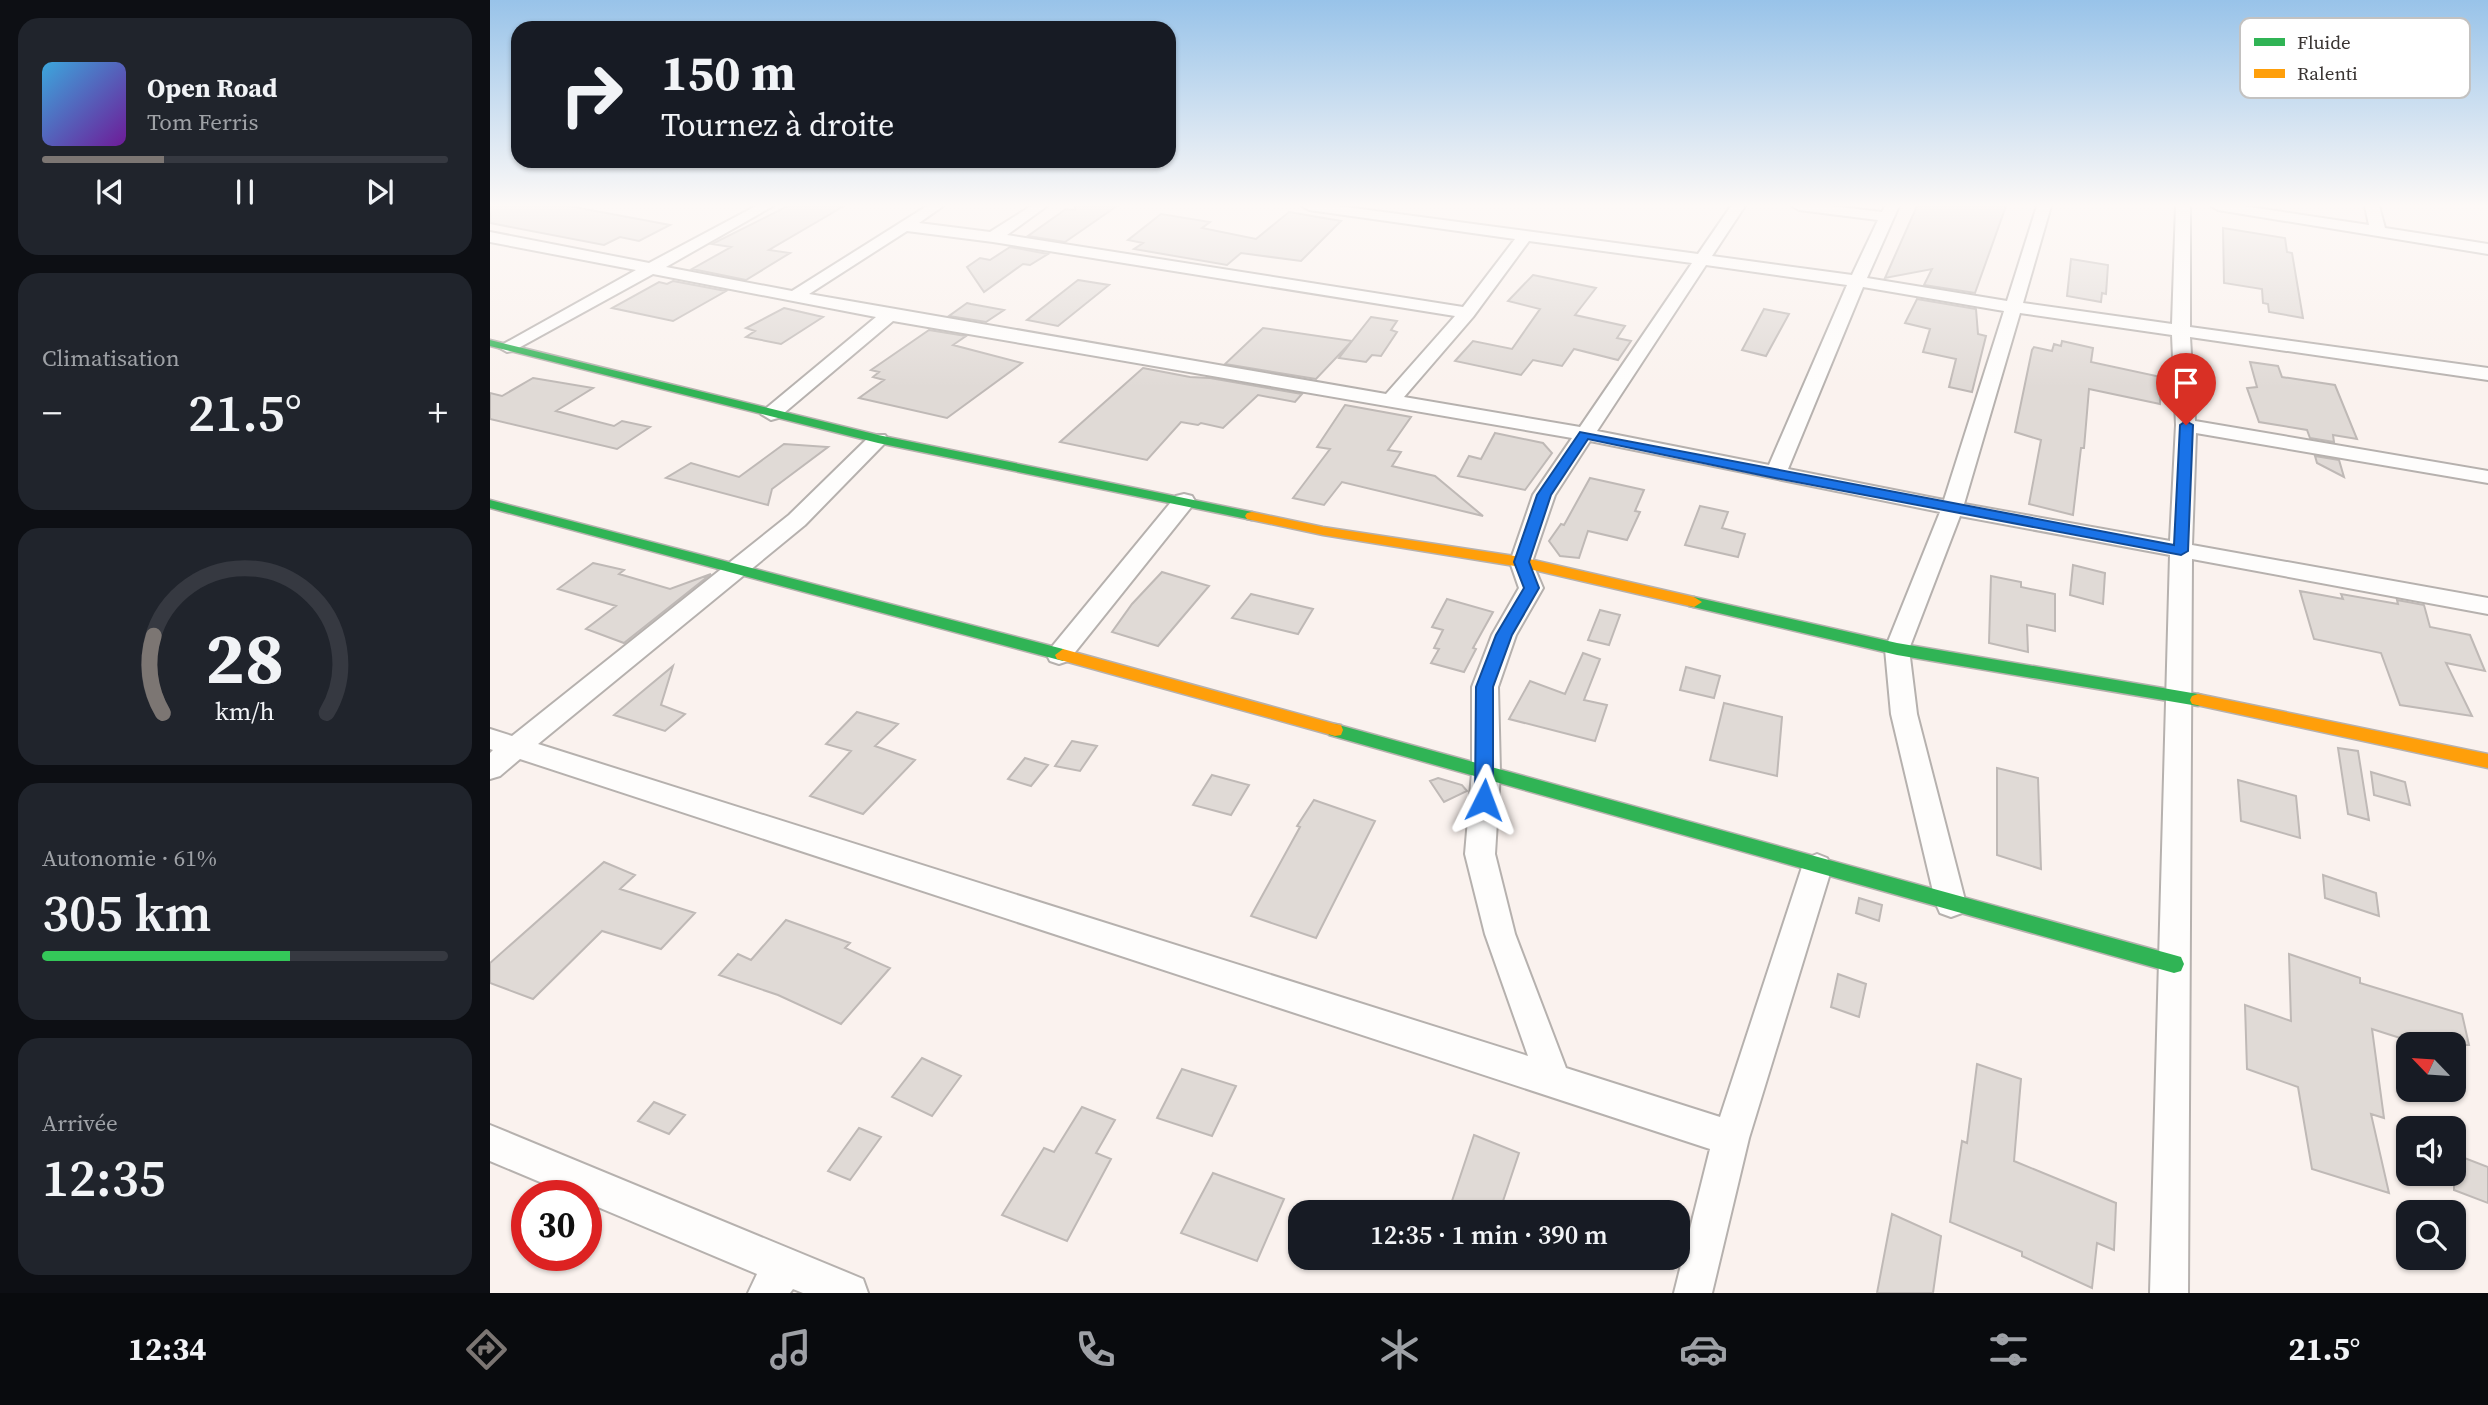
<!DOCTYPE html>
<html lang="fr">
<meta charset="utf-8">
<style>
body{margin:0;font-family:"Source Serif 4",serif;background:#20242c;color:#f1f3f6;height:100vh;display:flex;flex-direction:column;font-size:26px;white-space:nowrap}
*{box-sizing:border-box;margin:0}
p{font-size:23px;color:#9ea1a6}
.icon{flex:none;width:38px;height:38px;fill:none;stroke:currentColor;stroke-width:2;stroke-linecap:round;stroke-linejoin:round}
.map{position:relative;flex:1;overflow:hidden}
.details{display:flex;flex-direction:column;gap:18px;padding:18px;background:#0d0f14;width:490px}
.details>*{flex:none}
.banner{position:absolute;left:21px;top:21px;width:665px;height:147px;border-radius:21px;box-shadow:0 2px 5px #0004;background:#171b24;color:#f1f3f6;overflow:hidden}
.needle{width:46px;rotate:295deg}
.controls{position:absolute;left:1906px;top:1032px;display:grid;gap:14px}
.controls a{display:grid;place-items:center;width:70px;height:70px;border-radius:14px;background:#171b24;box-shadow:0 2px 5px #0004;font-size:35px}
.speed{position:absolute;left:21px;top:1180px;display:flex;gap:14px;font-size:35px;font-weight:700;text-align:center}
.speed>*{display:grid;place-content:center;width:91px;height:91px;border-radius:50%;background:#171b24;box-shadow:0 2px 5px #0004;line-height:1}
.speed .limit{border:10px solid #d22;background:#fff;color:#111}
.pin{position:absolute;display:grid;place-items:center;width:60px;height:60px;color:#fff;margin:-72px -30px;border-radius:50% 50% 50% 0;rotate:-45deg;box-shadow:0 0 7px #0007}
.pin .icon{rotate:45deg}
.me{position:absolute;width:77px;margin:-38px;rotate:3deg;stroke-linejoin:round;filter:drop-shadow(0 0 5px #0008)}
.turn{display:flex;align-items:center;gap:24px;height:147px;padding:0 35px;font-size:32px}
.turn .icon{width:91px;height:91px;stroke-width:2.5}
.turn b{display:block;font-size:49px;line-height:60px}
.big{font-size:52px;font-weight:600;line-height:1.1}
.details .widget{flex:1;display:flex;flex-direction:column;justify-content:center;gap:10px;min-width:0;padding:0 24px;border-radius:21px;background:#20242c}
.details .dial{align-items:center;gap:0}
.dial svg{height:182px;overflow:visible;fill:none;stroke:#363941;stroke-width:7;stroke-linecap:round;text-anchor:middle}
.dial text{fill:#f1f3f6;stroke:none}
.song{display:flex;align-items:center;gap:21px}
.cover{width:84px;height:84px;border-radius:10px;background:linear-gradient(135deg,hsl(200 70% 55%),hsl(280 70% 35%))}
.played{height:7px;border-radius:4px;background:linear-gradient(90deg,#7c7673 30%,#363941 30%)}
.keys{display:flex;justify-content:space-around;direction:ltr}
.heat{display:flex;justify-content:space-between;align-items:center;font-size:38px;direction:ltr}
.charge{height:10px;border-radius:5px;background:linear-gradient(90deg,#34c759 61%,#363941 0)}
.trip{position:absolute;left:798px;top:1200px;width:402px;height:70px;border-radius:21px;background:#171b24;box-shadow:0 2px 5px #0004;font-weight:600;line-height:70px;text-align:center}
.tabs{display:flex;height:112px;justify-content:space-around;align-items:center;background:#090b0e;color:#9ea1a6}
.tabs .icon{width:49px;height:49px}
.tabs .selected{color:#7c7673}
.tabs b{font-size:32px;color:#f1f3f6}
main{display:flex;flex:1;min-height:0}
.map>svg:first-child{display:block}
.building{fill:#e0dad6;stroke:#bfb9b6;stroke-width:2}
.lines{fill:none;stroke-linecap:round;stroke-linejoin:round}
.street-casing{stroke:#b6b1ae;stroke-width:4}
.fast-casing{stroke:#b6b1ae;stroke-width:3}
.slow-casing{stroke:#b6b1ae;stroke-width:3}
.street{fill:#fefdfc;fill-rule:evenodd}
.fast{fill:#30b455;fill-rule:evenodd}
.slow{fill:#ff9f0a;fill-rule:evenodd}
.route{fill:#1a73e8;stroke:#114b97;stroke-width:2}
.key{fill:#fff;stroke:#c3c2c1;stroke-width:2}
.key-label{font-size:19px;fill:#383331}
</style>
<main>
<section class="details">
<div class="widget">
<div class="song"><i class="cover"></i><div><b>Open Road</b><p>Tom Ferris</p></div></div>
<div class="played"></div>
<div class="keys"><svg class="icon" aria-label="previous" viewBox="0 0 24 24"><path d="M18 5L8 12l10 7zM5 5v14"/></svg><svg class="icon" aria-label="pause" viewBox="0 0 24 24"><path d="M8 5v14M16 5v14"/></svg><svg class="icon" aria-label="next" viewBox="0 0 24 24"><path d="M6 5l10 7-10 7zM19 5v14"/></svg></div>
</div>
<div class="widget"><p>Climatisation</p>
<div class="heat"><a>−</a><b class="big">21.5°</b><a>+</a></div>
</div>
<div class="widget dial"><svg viewBox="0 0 100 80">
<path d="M14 69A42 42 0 1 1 86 69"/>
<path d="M14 69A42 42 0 0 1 10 35" stroke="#7c7673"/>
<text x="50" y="56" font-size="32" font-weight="700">28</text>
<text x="50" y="72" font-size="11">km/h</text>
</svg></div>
<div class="widget"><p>Autonomie · 61%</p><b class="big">305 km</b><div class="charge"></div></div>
<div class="widget"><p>Arrivée</p><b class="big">12:35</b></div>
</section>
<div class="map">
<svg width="1998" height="1293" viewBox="0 0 1998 1293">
<rect width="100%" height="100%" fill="#faf2ee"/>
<!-- building -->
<path class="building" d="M 0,206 L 79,206 L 180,225 L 149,241 L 130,237 L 114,245 L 0,223 Z
M 298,206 L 354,206 L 279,250 L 300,253 L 256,280 L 202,269 L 241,247 L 222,244 Z
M 585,206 L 627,206 L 575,242 L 538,236 L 576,209 L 585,210 Z
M 1427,206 L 1516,206 L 1485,293 L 1434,285 L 1442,269 L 1395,278 Z
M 799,212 L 851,221 L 811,261 L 751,253 L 737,265 L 644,249 L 653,243 L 638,240 L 671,214 L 720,222 L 712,228 L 766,239 Z
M 1733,228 L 1795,238 L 1797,252 L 1802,253 L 1813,318 L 1779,312 L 1778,304 L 1773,303 L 1772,289 L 1734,283 Z
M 520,247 L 558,254 L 540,265 L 533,264 L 494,292 L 477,267 L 490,258 L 500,260 Z
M 1581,259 L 1618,265 L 1616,294 L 1612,293 L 1611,302 L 1577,296 Z
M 1043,275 L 1106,288 L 1085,315 L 1135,326 L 1127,338 L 1141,341 L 1128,360 L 1084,349 L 1072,366 L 1043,360 L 1031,375 L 965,361 L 983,341 L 1022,349 L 1050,309 L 1018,301 Z
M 588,280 L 619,285 L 568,326 L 537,320 Z
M 183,281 L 236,291 L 183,321 L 122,308 L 169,282 L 177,284 Z
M 1427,299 L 1486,309 L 1488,334 L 1496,336 L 1482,392 L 1459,387 L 1466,359 L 1433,352 L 1440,329 L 1415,323 Z
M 477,303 L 481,304 L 514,310 L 496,322 L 459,316 Z
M 294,308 L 333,317 L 291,344 L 256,337 L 265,331 L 256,328 Z
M 1274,309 L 1299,314 L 1276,356 L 1252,350 Z
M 881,317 L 907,321 L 901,330 L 907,332 L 891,356 L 882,355 L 876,362 L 849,358 L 862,341 L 826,379 L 735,364 L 773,328 L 862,341 Z
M 439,330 L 476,336 L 463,345 L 532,363 L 457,418 L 369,398 L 394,380 L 383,377 L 389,372 L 381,370 Z
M 1572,341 L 1603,348 L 1601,362 L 1671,377 L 1670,404 L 1599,389 L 1594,448 L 1591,448 L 1583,515 L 1539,504 L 1551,440 L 1525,432 L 1542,350 L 1544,347 L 1562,351 L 1564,344 L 1571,346 Z
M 1760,362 L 1788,366 L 1792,377 L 1845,385 L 1867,439 L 1843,435 L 1844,442 L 1820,438 L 1817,430 L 1769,422 L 1757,388 L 1767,387 Z
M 653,368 L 700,377 L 720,378 L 812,394 L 805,402 L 768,395 L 733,428 L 711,423 L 708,425 L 691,422 L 657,460 L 570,442 Z
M 43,378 L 103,388 L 66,411 L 124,426 L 132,421 L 160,427 L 127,449 L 0,419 L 0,393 L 12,396 Z
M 855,405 L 921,417 L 898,450 L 911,452 L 902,466 L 945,476 L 993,516 L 852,482 L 834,505 L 803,498 L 840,449 L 827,447 Z
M 1005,433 L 1053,443 L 1062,453 L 1035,490 L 968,476 L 979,456 L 991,459 Z
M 294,444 L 338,447 L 282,489 L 278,505 L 176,478 L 201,463 L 249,477 Z
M 1825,456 L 1849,460 L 1854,477 L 1827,463 Z
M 1100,478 L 1154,490 L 1145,511 L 1150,512 L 1137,540 L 1098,531 L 1089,558 L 1070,556 L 1059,541 L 1071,524 L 1074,525 Z
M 1210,506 L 1238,512 L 1232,528 L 1255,534 L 1248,557 L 1195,545 Z
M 103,563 L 134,570 L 129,574 L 180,589 L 221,574 L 134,643 L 96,629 L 126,606 L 68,589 Z
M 1583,565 L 1615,573 L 1613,604 L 1580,595 Z
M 672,572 L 719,586 L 668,646 L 622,632 L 642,604 Z
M 1501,576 L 1531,582 L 1531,587 L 1565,594 L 1565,631 L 1537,625 L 1538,652 L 1499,643 Z
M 1810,591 L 1853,599 L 1851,594 L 1908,604 L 1907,600 L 1934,605 L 1940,627 L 1980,635 L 1995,671 L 1956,663 L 1982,716 L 1910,705 L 1891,653 L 1824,639 Z
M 761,594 L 823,609 L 808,634 L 742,618 Z
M 957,599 L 1003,612 L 983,648 L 986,649 L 974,672 L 941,663 L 949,649 L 944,648 L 953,630 L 942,627 Z
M 1110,610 L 1130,615 L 1119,645 L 1098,640 Z
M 1093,653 L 1110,659 L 1094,700 L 1117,705 L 1105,741 L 1019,719 L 1040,681 L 1075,694 Z
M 183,666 L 171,705 L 195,714 L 175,731 L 124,715 Z
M 1196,667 L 1230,676 L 1224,698 L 1190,690 Z
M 1234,703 L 1292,717 L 1287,776 L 1220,760 Z
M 367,712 L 408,724 L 385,746 L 425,760 L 373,814 L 320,796 L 361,751 L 336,744 Z
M 582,741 L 607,746 L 590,771 L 565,766 Z
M 1848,748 L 1868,751 L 1879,820 L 1858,814 Z
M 535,758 L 558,765 L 541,786 L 518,779 Z
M 1507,768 L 1548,778 L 1551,869 L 1507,855 Z
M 1881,772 L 1915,782 L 1920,805 L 1884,795 Z
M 722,775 L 759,785 L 741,815 L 703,805 Z
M 948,778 L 972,785 L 977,791 L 954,802 L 940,781 Z
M 1748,780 L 1806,796 L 1810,838 L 1751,821 Z
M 824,800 L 885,821 L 826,938 L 761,916 L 810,827 L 807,826 Z
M 114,862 L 145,875 L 130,889 L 205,913 L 171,949 L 112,931 L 43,999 L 0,983 L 0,963 Z
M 1833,875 L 1886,893 L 1889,916 L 1835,898 Z
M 1369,898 L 1392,905 L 1389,921 L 1366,913 Z
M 296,920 L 360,943 L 355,948 L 400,968 L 351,1024 L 288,995 L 229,975 L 248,954 L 261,960 Z
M 1799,954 L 1870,978 L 1870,983 L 1972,1014 L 1979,1045 L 1932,1045 L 1882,1029 L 1894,1118 L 1881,1114 L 1899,1193 L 1822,1169 L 1808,1087 L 1757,1069 L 1755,1005 L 1801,1021 Z
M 1348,974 L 1376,984 L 1369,1017 L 1341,1007 Z
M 432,1058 L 471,1076 L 442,1116 L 402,1097 Z
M 1487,1064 L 1531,1079 L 1524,1161 L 1626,1203 L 1624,1250 L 1607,1243 L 1602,1288 L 1532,1256 L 1532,1252 L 1460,1222 L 1472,1141 L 1477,1143 Z
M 692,1069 L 746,1086 L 722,1136 L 667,1118 Z
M 164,1102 L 195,1115 L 179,1134 L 148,1121 Z
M 592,1107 L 625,1120 L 606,1153 L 621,1159 L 577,1241 L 512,1215 L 554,1148 L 564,1152 Z
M 369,1128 L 391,1137 L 360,1180 L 338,1171 Z
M 984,1135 L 1029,1153 L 1009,1213 L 958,1213 Z
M 1964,1154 L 1998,1167 L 1998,1203 L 1964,1190 Z
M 723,1173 L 794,1199 L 767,1261 L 691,1233 Z
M 1402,1214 L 1451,1236 L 1443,1293 L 1387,1293 Z"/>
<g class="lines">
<defs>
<path id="street" d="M 266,206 L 283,206 L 176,267 L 302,291 L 437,206 L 453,206 L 429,223 L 500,232 L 541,206 L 557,206 L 517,235 L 973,307 L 1025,239 L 819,210 L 812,206 L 848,206 L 1208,254 L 1241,206 L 1255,206 L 1222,256 L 1362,275 L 1388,220 L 1309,210 L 1302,206 L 1341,206 L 1392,212 L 1395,206 L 1409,206 L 1377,278 L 1517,301 L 1547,206 L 1561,206 L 1533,303 L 1682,324 L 1686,206 L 1700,206 L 1700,327 L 1998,368 L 1998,380 L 1700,337 L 1705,421 L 1998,471 L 1998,483 L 1706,433 L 1702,545 L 1998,598 L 1998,614 L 1702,559 L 1698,1293 L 1660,1293 L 1680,555 L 1470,516 L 1419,649 L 1427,714 L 1476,904 L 1472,913 L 1461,917 L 1450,913 L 1446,904 L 1401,714 L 1395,649 L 1450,512 L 1100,441 L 1065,495 L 1042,562 L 1053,588 L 1026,635 L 1008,687 L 1010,773 L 1005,854 L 1025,934 L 1076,1068 L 1230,1117 L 1312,867 L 1317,858 L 1327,854 L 1337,858 L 1342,867 L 1259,1138 L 1222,1293 L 1184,1293 L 1220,1149 L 30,759 L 10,776 L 0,779 L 0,753 L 3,750 L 0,749 L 0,729 L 22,736 L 299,515 L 381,435 L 395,435 L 398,439 L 395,443 L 315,525 L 48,744 L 1038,1056 L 995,934 L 975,854 L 982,773 L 982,687 L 1002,635 L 1029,588 L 1020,562 L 1043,495 L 1082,438 L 403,321 L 288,418 L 281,420 L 271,414 L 274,410 L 386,317 L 163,274 L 23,351 L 17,352 L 8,347 L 146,270 L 0,242 L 0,232 L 159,263 ZM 417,231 L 503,242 L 965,316 L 896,394 L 319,294 ZM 1039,241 L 1202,263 L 1090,427 L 914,397 L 983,317 ZM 1216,265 L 1357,285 L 1279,465 L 1107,431 ZM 1373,287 L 1514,311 L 1454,500 L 1298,469 ZM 1530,313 L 1682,335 L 1686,425 L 1680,541 L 1474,504 Z
M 1721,206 L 1753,206 L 1879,225 L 1875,206 L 1889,206 L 1895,228 L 1998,244 L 1998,254 L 1728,210 Z
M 694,494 L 702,496 L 705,501 L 702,506 L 578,661 L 569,664 L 560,661 L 557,655 L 560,649 L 686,496 Z
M 0,1125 L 373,1279 L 378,1293 L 313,1293 L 303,1289 L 300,1293 L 258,1293 L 267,1274 L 96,1202 L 96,1195 L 81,1195 L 0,1161 Z"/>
<path id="fast" d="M 0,340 L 388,435 L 762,512 L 769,516 L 762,520 L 388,443 L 0,346 Z
M 0,500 L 573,649 L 581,655 L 573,661 L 0,508 Z
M 1204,597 L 1407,643 L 1708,694 L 1714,696 L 1716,700 L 1714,704 L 1708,706 L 1407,655 L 1199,606 L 1196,602 L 1199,598 Z
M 845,724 L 1684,955 L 1691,957 L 1694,964 L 1691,971 L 1684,973 L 839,735 L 837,730 L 839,725 Z"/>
<path id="slow" d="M 762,512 L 833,527 L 1031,557 L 1204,597 L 1212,602 L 1204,607 L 1031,567 L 833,535 L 757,519 L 755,516 L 757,513 Z
M 573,649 L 845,724 L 851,725 L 853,730 L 851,735 L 845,736 L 567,659 L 565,655 Z
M 1708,694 L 1998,754 L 1998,768 L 1702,704 L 1700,700 L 1702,696 Z"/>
</defs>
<!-- street casing -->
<use href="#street" class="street-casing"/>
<!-- fast casing -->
<use href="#fast" class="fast-casing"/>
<!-- slow casing -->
<use href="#slow" class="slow-casing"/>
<!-- street -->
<use href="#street" class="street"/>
<!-- fast -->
<use href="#fast" class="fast"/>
<!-- slow -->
<use href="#slow" class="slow"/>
</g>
<!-- sky -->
<linearGradient id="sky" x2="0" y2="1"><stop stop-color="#98c3e9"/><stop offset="0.53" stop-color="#fdf9f7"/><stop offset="1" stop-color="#fdf9f7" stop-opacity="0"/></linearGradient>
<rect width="1998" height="387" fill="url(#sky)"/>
<!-- route -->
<path class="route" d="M 1696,421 L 1703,425 L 1698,551 L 1691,555 L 1285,478 L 1098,439 L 1061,495 L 1039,562 L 1049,588 L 1022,635 L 1003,687 L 1003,800 L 1000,805 L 994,808 L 987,805 L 985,800 L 986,687 L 1006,635 L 1034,588 L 1024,562 L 1047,495 L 1090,432 L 1684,545 L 1690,425 Z"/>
<!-- legend -->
<rect x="1750" y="18" width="230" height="80" rx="10" class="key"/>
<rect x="1764" y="38" width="31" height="8" fill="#30b455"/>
<rect x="1764" y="69" width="31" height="9" fill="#ff9f0a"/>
<g class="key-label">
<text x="1807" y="49">Fluide</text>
<text x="1807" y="80">Ralenti</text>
</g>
</svg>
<div class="controls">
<a><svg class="needle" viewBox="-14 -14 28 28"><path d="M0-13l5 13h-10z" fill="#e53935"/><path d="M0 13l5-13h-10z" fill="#9ea1a6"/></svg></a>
<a><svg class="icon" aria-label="sound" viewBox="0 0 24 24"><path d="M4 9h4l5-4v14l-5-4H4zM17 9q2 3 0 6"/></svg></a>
<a><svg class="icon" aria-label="search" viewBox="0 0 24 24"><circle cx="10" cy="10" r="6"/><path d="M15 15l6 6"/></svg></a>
</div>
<div class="speed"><div class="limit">30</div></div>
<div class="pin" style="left:1696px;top:425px;background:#d93025"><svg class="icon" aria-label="arrive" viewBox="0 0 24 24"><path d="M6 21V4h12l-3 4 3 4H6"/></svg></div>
<svg class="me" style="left:994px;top:800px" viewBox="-20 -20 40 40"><path d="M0-17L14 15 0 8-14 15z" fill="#1a73e8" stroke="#fff" stroke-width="4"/></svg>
<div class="trip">12:35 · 1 min · 390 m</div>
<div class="banner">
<div class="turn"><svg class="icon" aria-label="right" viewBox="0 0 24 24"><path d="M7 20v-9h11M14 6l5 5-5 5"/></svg><div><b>150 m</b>Tournez à droite</div></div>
</div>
</div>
</main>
<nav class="tabs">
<b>12:34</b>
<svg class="icon selected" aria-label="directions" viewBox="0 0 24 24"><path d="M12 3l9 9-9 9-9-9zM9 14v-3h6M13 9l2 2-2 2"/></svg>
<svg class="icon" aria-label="music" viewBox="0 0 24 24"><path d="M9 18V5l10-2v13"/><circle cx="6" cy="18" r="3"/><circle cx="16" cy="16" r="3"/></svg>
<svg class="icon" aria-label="phone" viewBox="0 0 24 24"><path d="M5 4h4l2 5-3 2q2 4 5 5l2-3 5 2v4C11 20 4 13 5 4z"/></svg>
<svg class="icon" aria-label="climate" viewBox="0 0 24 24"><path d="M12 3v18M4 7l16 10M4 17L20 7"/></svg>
<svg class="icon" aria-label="car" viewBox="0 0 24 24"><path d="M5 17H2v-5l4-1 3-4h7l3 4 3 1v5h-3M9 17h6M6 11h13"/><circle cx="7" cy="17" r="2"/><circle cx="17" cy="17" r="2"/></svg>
<svg class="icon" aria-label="filters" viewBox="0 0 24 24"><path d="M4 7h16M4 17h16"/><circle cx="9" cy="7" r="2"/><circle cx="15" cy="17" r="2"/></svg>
<b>21.5°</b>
</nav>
